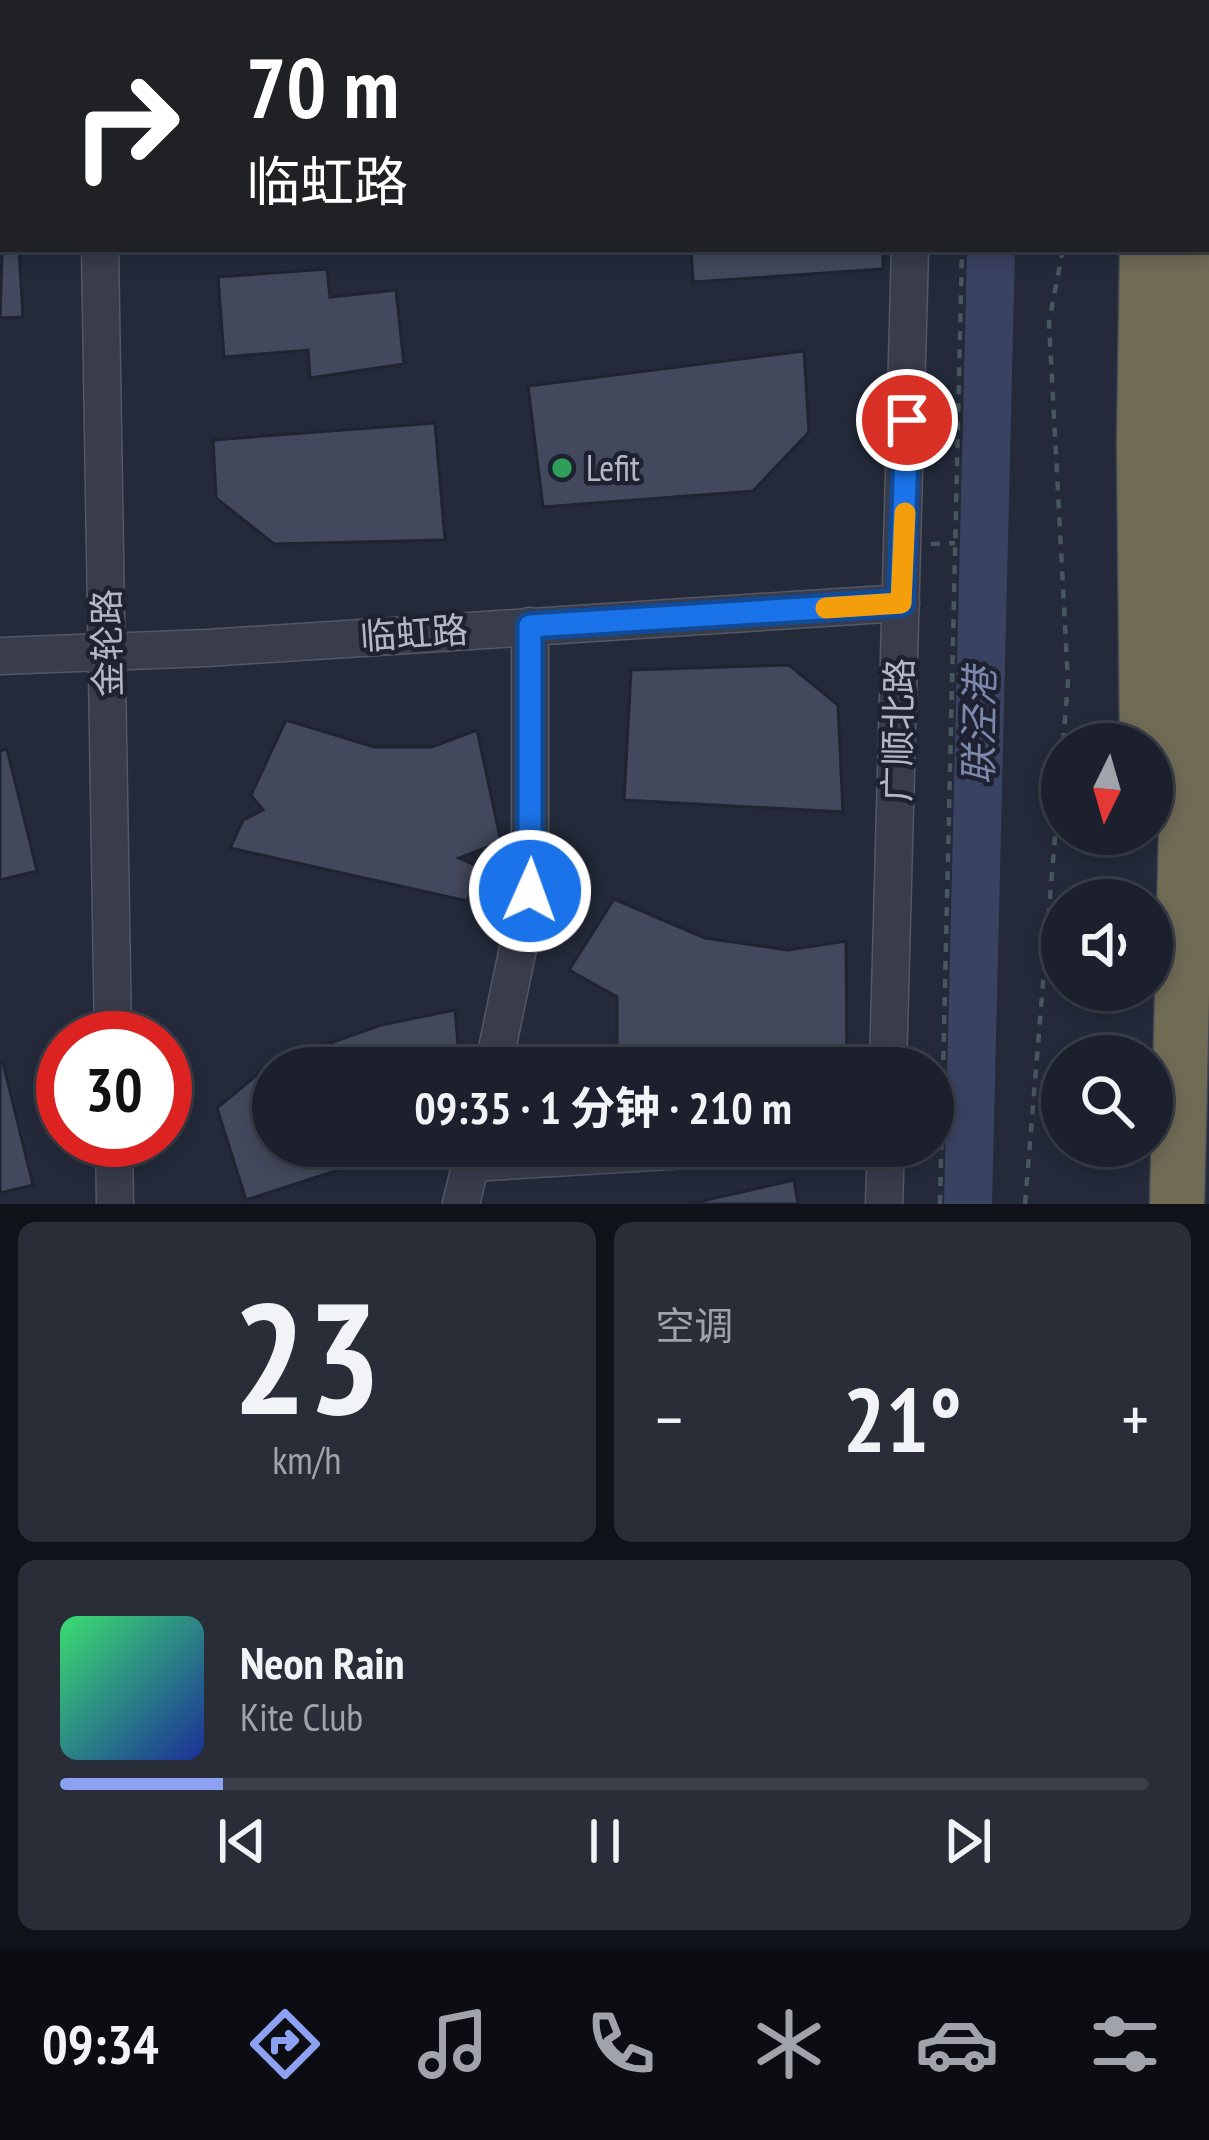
<!DOCTYPE html>
<html lang="zh">
<meta charset="utf-8">
<style>
body{margin:0;font-family:"PT Sans Narrow","Noto Sans SC",sans-serif;background:#282d38;color:#f1f3f6;height:100vh;display:flex;flex-direction:column;font-size:45px;white-space:nowrap}
*{box-sizing:border-box;margin:0}
p{font-size:39px;color:#a0a3a9}
.icon{flex:none;width:66px;height:66px;fill:none;stroke:currentColor;stroke-width:2;stroke-linecap:round;stroke-linejoin:round}
.map{position:relative;height:1204px;overflow:hidden}
.panel{display:flex;flex-direction:column;gap:18px;padding:18px;background:#0f1218;flex:1}
.panel>*{flex:none}
.hud{position:absolute;left:0px;top:0px;width:1209px;height:252px;box-shadow:0 6px 18px #0003,0 0 0 3px #393e48;background:#202124;color:#fff;overflow:hidden}
.needle{width:78px;rotate:185deg}
.controls{position:absolute;left:1041px;top:723px;display:grid;gap:24px}
.controls a{display:grid;place-items:center;width:132px;height:132px;border-radius:50%;background:#1b202c;box-shadow:0 6px 18px #0003,0 0 0 3px #393e48;font-size:60px}
.speed{position:absolute;left:36px;top:1011px;display:flex;gap:24px;font-size:60px;font-weight:700;text-align:center}
.speed>*{display:grid;place-content:center;width:156px;height:156px;border-radius:50%;background:#1b202c;box-shadow:0 6px 18px #0003,0 0 0 3px #393e48;line-height:1}
.speed .limit{border:18px solid #d22;background:#fff;color:#111}
.pin{position:absolute;display:grid;place-items:center;width:102px;height:102px;color:#fff;margin:-51px;border:6px solid #fff;border-radius:50%;box-shadow:0 3px 12px #0007}
.me{position:absolute;width:132px;margin:-66px;rotate:2deg;stroke-linejoin:round;filter:drop-shadow(0 0 9px #0008)}
.turn{display:flex;align-items:center;gap:42px;height:252px;padding:0 48px;font-size:54px}
.turn .icon{width:156px;height:156px;stroke-width:2.5}
.turn b{display:block;font-size:84px;line-height:102px}
.big{font-size:90px;font-weight:700;line-height:1.1}
.panel .tile{flex:1;display:flex;flex-direction:column;justify-content:center;gap:18px;min-width:0;padding:0 42px;border-radius:18px;background:#282d38}
.panel .dial{align-items:center;gap:0}
.dial b{font-size:156px;line-height:1}
.song{display:flex;align-items:center;gap:36px}
.cover{width:144px;height:144px;border-radius:18px;background:linear-gradient(135deg,hsl(140 70% 55%),hsl(230 70% 35%))}
.played{height:12px;border-radius:6px;background:linear-gradient(90deg,#8da1f2 15%,#393e48 15%)}
.keys{display:flex;justify-content:space-around;direction:ltr}
.heat{display:flex;justify-content:space-between;align-items:center;font-size:66px;direction:ltr}
.panel .tiles{flex:1;display:grid;gap:18px;grid-template-columns:1fr 1fr}
.tile:last-child{grid-column:span 2}
.trip{position:absolute;left:252px;top:1047px;width:702px;height:120px;border-radius:60px;background:#1b202c;box-shadow:0 6px 18px #0003,0 0 0 3px #393e48;font-weight:700;line-height:120px;text-align:center}
.tabs{display:flex;height:192px;justify-content:space-around;align-items:center;background:#0b0d12;color:#a0a3a9}
.tabs .icon{width:84px;height:84px}
.tabs .current{color:#8da1f2}
.tabs b{font-size:54px;color:#f1f3f6}
.map>svg:first-child{display:block}
.lines{fill:none;stroke-linecap:round;stroke-linejoin:round}
.river{stroke:#394261;stroke-width:48}
.building{fill:#43495c;stroke:#1f2332;stroke-width:3}
.minor-casing{stroke:#535766;stroke-width:39}
.highway-casing{stroke:#434756;stroke-width:57}
.path{stroke:#48565d;stroke-width:4.5;stroke-dasharray:9 9;stroke-linecap:butt}
.minor{stroke:#383c4b;stroke-width:36}
.highway{stroke:#706b55;stroke-width:54}
.route-casing{stroke:#114b97;stroke-width:30}
.route{stroke:#1a73e8;stroke-width:21}
.slow{stroke:#f59e0b;stroke-width:21}
.leisure-dot{fill:#2e9e5b;stroke:#1d2130;stroke-width:4.5}
.labels{text-anchor:middle;stroke-width:9;stroke-linejoin:round;paint-order:stroke}
.poi-label{font-size:36px;fill:#b3b7c6;stroke:#1d2130;text-anchor:start}
.street-label{font-size:36px;fill:#b3b7c6;stroke:#1d2130}
.water-label{font-size:39px;font-style:italic;fill:#7c88ac;stroke:#1d2130}
</style>
<div class="map">
<svg width="1209" height="1204" viewBox="0 0 1209 1204">
<rect width="100%" height="100%" fill="#242a3a"/>
<g class="lines">
<!-- river -->
<path class="river" d="M 997,3 L 997,0
M 968,1204 L 991,249"/>
</g>
<!-- building -->
<path class="building" d="M 233,0 L 388,0 L 388,3 L 233,3 Z
M 629,0 L 750,0 L 751,3 L 630,3 Z
M 3,226 L 3,249 L 19,249 L 23,317 L 0,318 Z
M 691,249 L 883,249 L 883,269 L 693,282 Z
M 327,269 L 330,297 L 396,290 L 404,364 L 310,378 L 308,350 L 224,357 L 218,277 Z
M 804,351 L 809,432 L 753,491 L 543,507 L 528,386 Z
M 435,423 L 445,540 L 274,544 L 216,498 L 213,440 Z
M 789,665 L 838,705 L 843,812 L 624,800 L 631,670 Z
M 286,720 L 374,747 L 432,747 L 477,730 L 501,842 L 459,858 L 480,867 L 467,901 L 230,848 L 243,820 L 263,810 L 251,795 Z
M 7,749 L 37,871 L 0,880 L 0,751 Z
M 614,899 L 705,938 L 788,950 L 846,941 L 847,1068 L 594,1068 L 593,1057 L 617,1049 L 617,997 L 569,970 Z
M 455,1010 L 460,1068 L 273,1068 L 273,1146 L 413,1146 L 246,1200 L 217,1108 L 259,1073 L 305,1052 L 381,1025 Z
M 3,1063 L 33,1185 L 0,1193 L 0,1064 Z
M 794,1180 L 798,1204 L 689,1204 Z"/>
<g class="lines">
<defs>
<path id="minor" d="M 95,0 L 95,3
M 915,3 L 915,0
M 100,249 L 113,1038
M 0,656 L 207,648 L 901,603
M 493,1068 L 530,891 L 530,626
M 888,1068 L 910,249
M 114,1140 L 115,1204
M 471,1163 L 754,1146
M 461,1204 L 475,1146
M 884,1204 L 886,1146"/>
<path id="highway" d="M 1124,0 L 1124,3
M 1206,10 L 1206,0
M 1147,249 L 1144,441 L 1147,744
M 1177,1204 L 1200,249"/>
</defs>
<!-- minor casing -->
<use href="#minor" class="minor-casing"/>
<!-- highway casing -->
<use href="#highway" class="highway-casing"/>
<!-- path -->
<path class="path" d="M 1055,0 L 1055,3
M 968,3 L 968,0
M 1063,249 L 1049,322 L 1068,682 L 1063,744
M 931,544 L 955,543
M 940,1204 L 962,249
M 1025,1204 L 1062,751"/>
<!-- minor -->
<use href="#minor" class="minor"/>
<!-- highway -->
<use href="#highway" class="highway"/>
</g>
<g class="lines">
<defs>
<path id="route" d="M 530,891 L 530,626 L 901,603 L 907,420"/>
</defs>
<!-- route casing -->
<use href="#route" class="route-casing"/>
<!-- route -->
<use href="#route" class="route"/>
<!-- slow -->
<path class="slow" d="M 826,608 L 901,603 L 905,513"/>
</g>
<!-- markers -->
<circle class="leisure-dot" cx="562" cy="468" r="12"/>
<g class="labels">
<!-- poi labels -->
<g class="poi-label">
<text x="586" y="481">Lefit</text>
</g>
<!-- street labels -->
<g class="street-label">
<text transform="translate(414 633) rotate(-4)" y="13">临虹路</text>
<text transform="translate(107 643) rotate(-91)" y="13">金轮路</text>
<text transform="translate(898 730) rotate(-89)" y="13">广顺北路</text>
</g>
<!-- water labels -->
<g class="water-label">
<text transform="translate(979 726) rotate(-89)" y="14">联泾港</text>
</g>
</g>
</svg>
<div class="controls">
<a><svg class="needle" viewBox="-14 -14 28 28"><path d="M0-13l5 13h-10z" fill="#e53935"/><path d="M0 13l5-13h-10z" fill="#a0a3a9"/></svg></a>
<a><svg class="icon" aria-label="sound" viewBox="0 0 24 24"><path d="M4 9h4l5-4v14l-5-4H4zM17 9q2 3 0 6"/></svg></a>
<a><svg class="icon" aria-label="search" viewBox="0 0 24 24"><circle cx="10" cy="10" r="6"/><path d="M15 15l6 6"/></svg></a>
</div>
<div class="speed"><div class="limit">30</div></div>
<div class="pin" style="left:907px;top:420px;background:#d93025"><svg class="icon" aria-label="arrive" viewBox="0 0 24 24"><path d="M6 21V4h12l-3 4 3 4H6"/></svg></div>
<svg class="me" style="left:530px;top:891px" viewBox="-20 -20 40 40"><circle r="17" fill="#1a73e8" stroke="#fff" stroke-width="3"/><path d="M0-11L8 9 0 5-8 9z" fill="#fff"/></svg>
<div class="trip">09:35 · 1 分钟 · 210 m</div>
<div class="hud">
<div class="turn"><svg class="icon" aria-label="right" viewBox="0 0 24 24"><path d="M7 20v-9h11M14 6l5 5-5 5"/></svg><div><b>70 m</b>临虹路</div></div>
</div>
</div>
<section class="panel">
<div class="tiles">
<div class="tile dial"><b>23</b><p>km/h</p></div>
<div class="tile"><p>空调</p>
<div class="heat"><a>−</a><b class="big">21°</b><a>+</a></div>
</div>
<div class="tile">
<div class="song"><i class="cover"></i><div><b>Neon Rain</b><p>Kite Club</p></div></div>
<div class="played"></div>
<div class="keys"><svg class="icon" aria-label="previous" viewBox="0 0 24 24"><path d="M18 5L8 12l10 7zM5 5v14"/></svg><svg class="icon" aria-label="pause" viewBox="0 0 24 24"><path d="M8 5v14M16 5v14"/></svg><svg class="icon" aria-label="next" viewBox="0 0 24 24"><path d="M6 5l10 7-10 7zM19 5v14"/></svg></div>
</div>
</div>
</section>
<nav class="tabs">
<b>09:34</b>
<svg class="icon current" aria-label="directions" viewBox="0 0 24 24"><path d="M12 3l9 9-9 9-9-9zM9 14v-3h6M13 9l2 2-2 2"/></svg>
<svg class="icon" aria-label="music" viewBox="0 0 24 24"><path d="M9 18V5l10-2v13"/><circle cx="6" cy="18" r="3"/><circle cx="16" cy="16" r="3"/></svg>
<svg class="icon" aria-label="phone" viewBox="0 0 24 24"><path d="M5 4h4l2 5-3 2q2 4 5 5l2-3 5 2v4C11 20 4 13 5 4z"/></svg>
<svg class="icon" aria-label="climate" viewBox="0 0 24 24"><path d="M12 3v18M4 7l16 10M4 17L20 7"/></svg>
<svg class="icon" aria-label="car" viewBox="0 0 24 24"><path d="M5 17H2v-5l4-1 3-4h7l3 4 3 1v5h-3M9 17h6M6 11h13"/><circle cx="7" cy="17" r="2"/><circle cx="17" cy="17" r="2"/></svg>
<svg class="icon" aria-label="filters" viewBox="0 0 24 24"><path d="M4 7h16M4 17h16"/><circle cx="9" cy="7" r="2"/><circle cx="15" cy="17" r="2"/></svg>
</nav>
